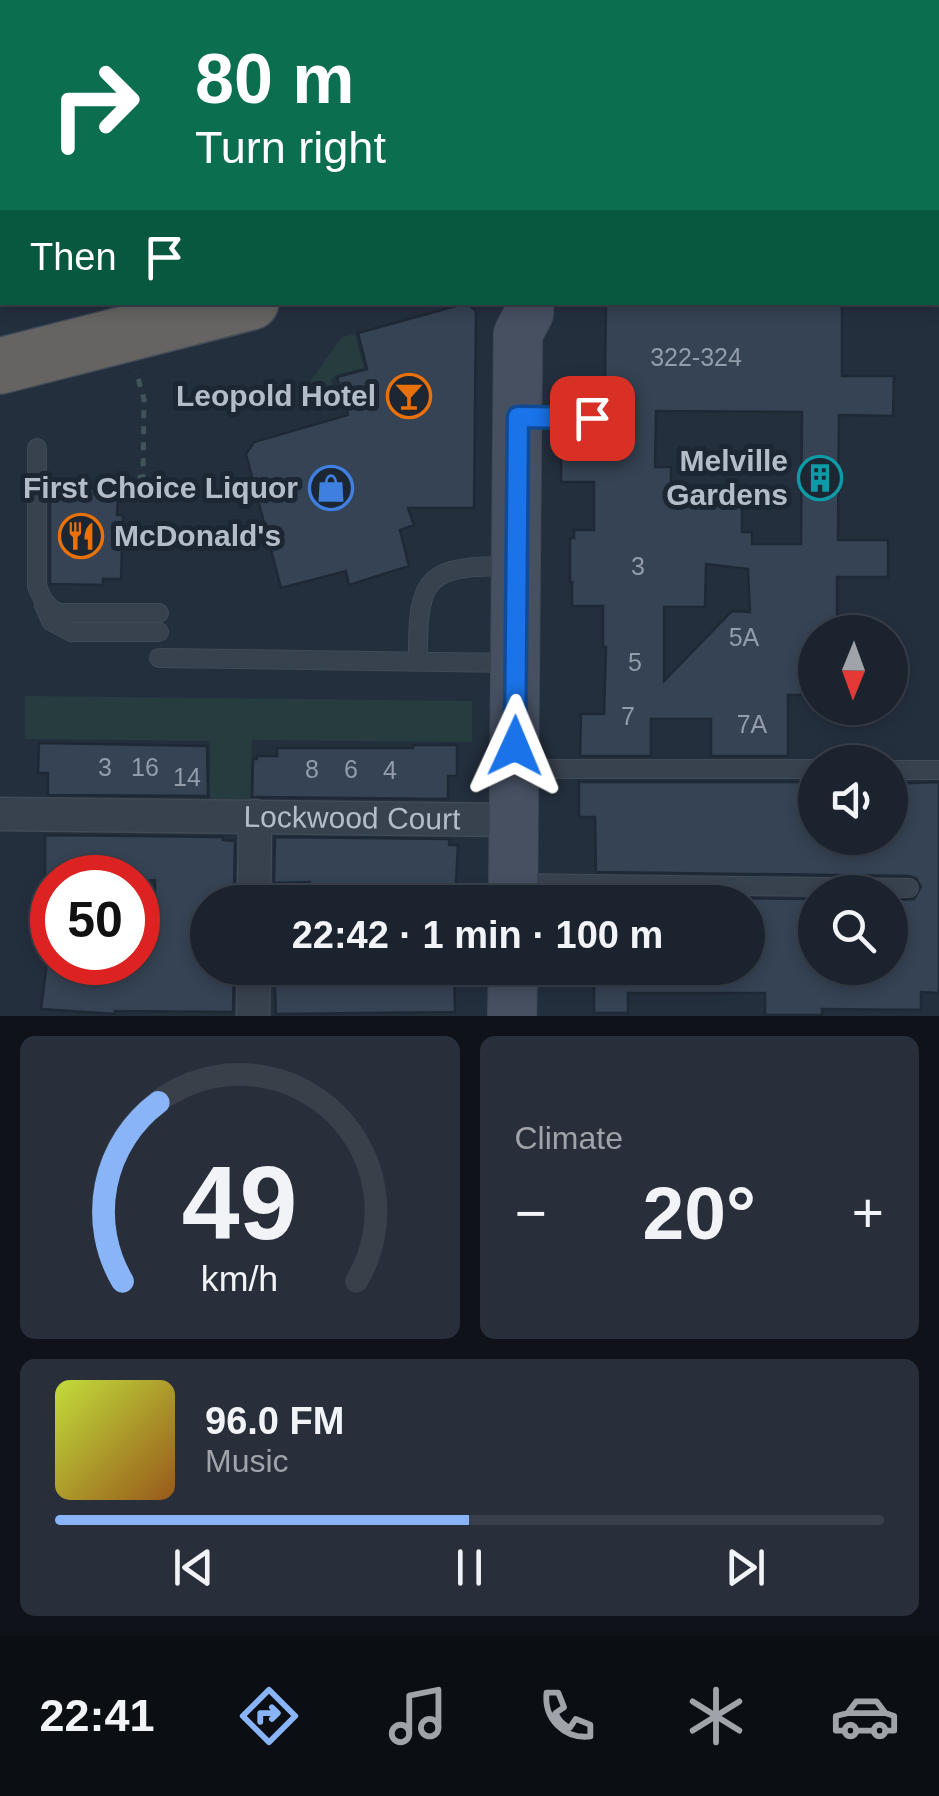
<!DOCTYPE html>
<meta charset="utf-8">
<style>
body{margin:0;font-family:Arial,sans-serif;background:#282f3a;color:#f1f3f6;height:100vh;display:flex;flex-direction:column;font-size:38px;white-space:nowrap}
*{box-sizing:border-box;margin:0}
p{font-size:32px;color:#a0a4aa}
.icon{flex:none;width:55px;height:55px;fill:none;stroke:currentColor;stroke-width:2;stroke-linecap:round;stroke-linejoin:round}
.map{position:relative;height:1016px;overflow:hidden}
.side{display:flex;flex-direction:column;gap:20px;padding:20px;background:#0f1319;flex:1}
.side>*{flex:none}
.guide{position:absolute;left:0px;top:0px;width:940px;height:305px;box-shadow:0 5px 15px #0003,0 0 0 2px #39404a;background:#0b6e4f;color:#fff;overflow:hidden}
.needle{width:65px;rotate:181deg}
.controls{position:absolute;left:798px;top:615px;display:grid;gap:20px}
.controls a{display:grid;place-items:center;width:110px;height:110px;border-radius:50%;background:#1b232e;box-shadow:0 5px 15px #0003,0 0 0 2px #39404a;font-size:50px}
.speed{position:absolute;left:30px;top:855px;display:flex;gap:20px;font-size:50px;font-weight:700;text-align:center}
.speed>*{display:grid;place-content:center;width:130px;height:130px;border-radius:50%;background:#1b232e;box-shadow:0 5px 15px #0003,0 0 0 2px #39404a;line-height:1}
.speed .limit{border:15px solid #d22;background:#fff;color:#111}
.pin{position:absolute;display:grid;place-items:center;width:85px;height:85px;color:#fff;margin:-42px;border-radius:20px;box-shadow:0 5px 15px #0006}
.me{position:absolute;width:110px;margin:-55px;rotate:1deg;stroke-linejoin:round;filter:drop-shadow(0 0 8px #0008)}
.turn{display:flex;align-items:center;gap:35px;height:210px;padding:0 30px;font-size:45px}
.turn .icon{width:130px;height:130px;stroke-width:2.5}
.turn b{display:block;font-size:70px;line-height:85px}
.then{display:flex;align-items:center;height:95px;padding:0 30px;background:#0003;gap:20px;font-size:38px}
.big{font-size:75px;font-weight:600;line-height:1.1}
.side .card{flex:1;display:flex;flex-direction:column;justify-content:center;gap:15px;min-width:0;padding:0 35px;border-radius:15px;background:#282f3a}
.side .dial{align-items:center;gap:0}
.dial svg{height:260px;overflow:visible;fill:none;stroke:#39404a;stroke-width:7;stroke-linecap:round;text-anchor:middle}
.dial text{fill:#f1f3f6;stroke:none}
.song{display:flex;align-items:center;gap:30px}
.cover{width:120px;height:120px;border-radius:15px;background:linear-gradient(135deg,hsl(70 70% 55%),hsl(30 70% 35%))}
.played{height:10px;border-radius:5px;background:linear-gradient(90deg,#8ab4f8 50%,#39404a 50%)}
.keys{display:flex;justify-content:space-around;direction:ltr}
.heat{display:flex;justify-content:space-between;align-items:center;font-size:55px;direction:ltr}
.side .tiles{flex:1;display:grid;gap:20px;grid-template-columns:1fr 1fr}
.card:last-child{grid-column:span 2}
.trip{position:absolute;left:190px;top:885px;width:575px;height:100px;border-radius:50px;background:#1b232e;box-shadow:0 5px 15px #0003,0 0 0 2px #39404a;font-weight:600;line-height:100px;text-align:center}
.menu{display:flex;height:160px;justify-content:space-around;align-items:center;background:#0b0e12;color:#a0a4aa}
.menu .icon{width:70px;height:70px}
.menu .on{color:#8ab4f8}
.menu b{font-size:45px;color:#f1f3f6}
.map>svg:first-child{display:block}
.green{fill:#263c3f}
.building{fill:#364354;stroke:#1f2835;stroke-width:2.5;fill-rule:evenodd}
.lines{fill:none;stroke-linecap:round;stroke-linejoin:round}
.service-casing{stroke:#414a57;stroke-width:20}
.minor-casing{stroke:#414a57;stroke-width:35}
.secondary-casing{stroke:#414a57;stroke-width:50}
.trunk-casing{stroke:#434c59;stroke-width:58}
.path{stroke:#3f5557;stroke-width:5;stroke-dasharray:8 8;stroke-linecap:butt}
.service{stroke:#38414e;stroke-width:18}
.minor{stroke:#38414e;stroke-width:32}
.secondary{stroke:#465061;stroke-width:48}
.trunk{stroke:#656462;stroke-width:55}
.route-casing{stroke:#114b97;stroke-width:25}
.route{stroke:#1a73e8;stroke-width:18}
.labels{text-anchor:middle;stroke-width:10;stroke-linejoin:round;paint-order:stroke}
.number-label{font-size:25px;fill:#929caa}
.poi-label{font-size:30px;font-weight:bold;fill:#b4bcc9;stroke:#1d2633;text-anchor:end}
.street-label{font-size:30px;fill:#b4bcc9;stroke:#1d2633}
</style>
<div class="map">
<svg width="939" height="1016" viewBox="0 0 939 1016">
<rect width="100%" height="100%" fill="#242f3e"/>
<!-- green -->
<path class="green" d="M 355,334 L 364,368 L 336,375 L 331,381 L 333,387 L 306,394 L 306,387 L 342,337 Z
M 25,696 L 472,701 L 472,742 L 252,740 L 251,803 L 210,802 L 210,741 L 25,739 Z"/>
<!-- building -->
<path class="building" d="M 606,302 L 842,302 L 842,376 L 894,376 L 893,416 L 839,415 L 838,540 L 888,540 L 888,577 L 837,577 L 837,632 L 815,632 L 815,695 L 788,695 L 788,756 L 711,756 L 711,719 L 651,719 L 651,756 L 580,756 L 581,714 L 604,714 L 606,647 L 603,647 L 603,606 L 572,606 L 572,582 L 570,582 L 570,538 L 574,538 L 574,530 L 594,530 L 594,482 L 561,482 L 561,451 L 604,451 ZM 656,411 L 802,412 L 801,544 L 752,544 L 752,532 L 742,532 L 742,486 L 671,486 L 671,467 L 655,467 ZM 706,564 L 748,569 L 750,612 L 732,611 L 664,681 L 664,607 L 705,607 Z
M 467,303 L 476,311 L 474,508 L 408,508 L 414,525 L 400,530 L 409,566 L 349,585 L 346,571 L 281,588 L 246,454 L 254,442 L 348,415 L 337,377 L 367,369 L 358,333 Z
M 104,486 L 118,498 L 117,515 L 123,515 L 121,579 L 103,579 L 103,585 L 50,584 L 50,498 L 83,498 L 84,491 Z
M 39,743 L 207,746 L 208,796 L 48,795 L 48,773 L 38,773 Z
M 413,745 L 457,745 L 457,776 L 448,776 L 448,799 L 252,797 L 253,759 L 257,759 L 257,756 L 277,756 L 277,748 L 413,748 Z
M 579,782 L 815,782 L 815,838 L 890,838 L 890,784 L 939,782 L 939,993 L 921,992 L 921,1010 L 822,1009 L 822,1015 L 765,1015 L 765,993 L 628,993 L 628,1013 L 594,1013 L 594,968 L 748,968 L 748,902 L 596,902 L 596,897 L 815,899 L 815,968 L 890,968 L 890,900 L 914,899 L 921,887 L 916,878 L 909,876 L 596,872 L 595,817 L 579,817 Z
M 45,835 L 223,837 L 223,840 L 235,841 L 234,892 L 226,891 L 226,902 L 208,902 L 208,968 L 234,968 L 233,1012 L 115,1011 L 115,1014 L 41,1009 L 47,962 L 144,962 L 145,936 L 155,936 L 155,880 L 138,881 L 138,878 L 45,878 Z
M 275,837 L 450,839 L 449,845 L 458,845 L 455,902 L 307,902 L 310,882 L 274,883 Z
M 274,968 L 454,968 L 455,1012 L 276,1014 Z"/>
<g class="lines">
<defs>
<path id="service" d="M 518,417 L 592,418
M 37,448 L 37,586 C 42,599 46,607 58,613 L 159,613
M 44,605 L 51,621 L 71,632 L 159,632
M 159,658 L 513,663
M 418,662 C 417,572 428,566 516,566
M 516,769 L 815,769
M 890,770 L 939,770
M 515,883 L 909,888"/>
<g id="minor">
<path id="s1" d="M 0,814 L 514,820"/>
<path d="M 254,902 L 255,816"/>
<path d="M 253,1016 L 254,968"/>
</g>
<path id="secondary" d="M 522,2 L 522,0
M 513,902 L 518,334 L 529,313 L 529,302
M 512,1016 L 513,968"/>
<path id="trunk" d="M 938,124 L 939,123
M 0,366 L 251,302"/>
</defs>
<!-- service casing -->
<use href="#service" class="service-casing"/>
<!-- minor casing -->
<use href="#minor" class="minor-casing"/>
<!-- secondary casing -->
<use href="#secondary" class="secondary-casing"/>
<!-- trunk casing -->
<use href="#trunk" class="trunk-casing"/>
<!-- path -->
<path class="path" d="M 111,492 L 123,480 L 143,477 L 144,399 L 136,371"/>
<!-- service -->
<use href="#service" class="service"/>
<!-- minor -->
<use href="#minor" class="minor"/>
<!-- secondary -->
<use href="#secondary" class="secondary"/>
<!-- trunk -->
<use href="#trunk" class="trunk"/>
</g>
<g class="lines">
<defs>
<path id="route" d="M 515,746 L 518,417 L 592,418"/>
</defs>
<!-- route casing -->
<use href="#route" class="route-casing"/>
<!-- route -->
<use href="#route" class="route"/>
</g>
<!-- icons -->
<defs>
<symbol id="bar-ring" viewBox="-11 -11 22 22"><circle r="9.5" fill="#1d2633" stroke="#e8710a" stroke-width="1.5"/><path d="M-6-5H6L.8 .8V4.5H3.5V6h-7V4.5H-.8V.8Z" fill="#e8710a"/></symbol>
<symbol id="building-ring" viewBox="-11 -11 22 22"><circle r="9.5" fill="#1d2633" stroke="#0f9aa8" stroke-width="1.5"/><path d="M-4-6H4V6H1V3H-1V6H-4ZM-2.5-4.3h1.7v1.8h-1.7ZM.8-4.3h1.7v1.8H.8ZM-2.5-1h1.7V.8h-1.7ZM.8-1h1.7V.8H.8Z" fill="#0f9aa8"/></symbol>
<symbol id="shop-ring" viewBox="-11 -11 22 22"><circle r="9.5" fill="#1d2633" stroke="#3f7fe0" stroke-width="1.5"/><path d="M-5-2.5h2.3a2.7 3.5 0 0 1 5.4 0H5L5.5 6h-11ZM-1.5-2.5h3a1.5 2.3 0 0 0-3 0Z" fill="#3f7fe0"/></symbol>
<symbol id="restaurant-ring" viewBox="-11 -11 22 22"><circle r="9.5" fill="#1d2633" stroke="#e8710a" stroke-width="1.5"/><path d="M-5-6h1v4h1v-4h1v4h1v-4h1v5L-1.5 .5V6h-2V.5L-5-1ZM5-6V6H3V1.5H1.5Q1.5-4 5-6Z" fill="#e8710a"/></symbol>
</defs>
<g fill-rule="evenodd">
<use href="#bar-ring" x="384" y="371" width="50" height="50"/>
<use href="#building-ring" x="795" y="453" width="50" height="50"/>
<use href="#shop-ring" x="306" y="463" width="50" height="50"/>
<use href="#restaurant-ring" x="56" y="511" width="50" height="50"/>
</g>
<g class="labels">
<!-- number labels -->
<g class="number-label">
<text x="696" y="366">322-324</text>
<text x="638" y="575">3</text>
<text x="744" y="646">5A</text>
<text x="635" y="671">5</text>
<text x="628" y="725">7</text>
<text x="752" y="733">7A</text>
<text x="105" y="776">3</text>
<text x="145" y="776">16</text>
<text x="312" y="778">8</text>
<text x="351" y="778">6</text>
<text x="390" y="779">4</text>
<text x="187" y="786">14</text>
</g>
<!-- poi labels -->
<g class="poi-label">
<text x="376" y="406">Leopold Hotel</text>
<text x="788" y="471">Melville<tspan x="788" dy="34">Gardens</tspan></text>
<text x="298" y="498">First Choice Liquor</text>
<text x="114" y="546" text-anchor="start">McDonald's</text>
</g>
<!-- street labels -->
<g class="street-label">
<text dy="10" stroke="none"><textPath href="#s1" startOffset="352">Lockwood Court</textPath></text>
</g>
</g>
</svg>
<div class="controls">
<a><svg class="needle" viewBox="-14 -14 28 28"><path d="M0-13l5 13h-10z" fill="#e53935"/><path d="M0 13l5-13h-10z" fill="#a0a4aa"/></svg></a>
<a><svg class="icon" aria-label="sound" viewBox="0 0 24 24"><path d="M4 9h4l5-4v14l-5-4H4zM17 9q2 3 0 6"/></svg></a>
<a><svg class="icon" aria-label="search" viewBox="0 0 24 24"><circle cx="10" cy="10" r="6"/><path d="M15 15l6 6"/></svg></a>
</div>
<div class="speed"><div class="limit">50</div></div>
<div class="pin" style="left:592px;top:418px;background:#d93025"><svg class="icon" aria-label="arrive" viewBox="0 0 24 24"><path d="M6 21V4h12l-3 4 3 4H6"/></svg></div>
<svg class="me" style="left:515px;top:746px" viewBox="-20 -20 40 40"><path d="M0-17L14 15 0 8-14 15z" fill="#1a73e8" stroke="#fff" stroke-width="4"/></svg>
<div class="trip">22:42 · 1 min · 100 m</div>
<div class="guide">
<div class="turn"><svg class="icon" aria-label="right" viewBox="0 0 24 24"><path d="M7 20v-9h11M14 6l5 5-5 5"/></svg><div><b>80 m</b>Turn right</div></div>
<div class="then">Then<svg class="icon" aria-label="arrive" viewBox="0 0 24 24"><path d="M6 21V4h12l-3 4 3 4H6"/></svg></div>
</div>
</div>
<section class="side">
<div class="tiles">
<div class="card dial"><svg viewBox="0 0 100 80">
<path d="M14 69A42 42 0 1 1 86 69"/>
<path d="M14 69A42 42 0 0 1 25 14" stroke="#8ab4f8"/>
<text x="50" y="56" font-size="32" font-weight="700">49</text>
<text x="50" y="72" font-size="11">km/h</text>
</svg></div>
<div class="card"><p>Climate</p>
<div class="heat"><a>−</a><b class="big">20°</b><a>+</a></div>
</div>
<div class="card">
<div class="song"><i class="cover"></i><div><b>96.0 FM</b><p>Music</p></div></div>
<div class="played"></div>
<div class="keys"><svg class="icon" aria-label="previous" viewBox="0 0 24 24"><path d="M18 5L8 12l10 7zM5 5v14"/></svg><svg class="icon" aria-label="pause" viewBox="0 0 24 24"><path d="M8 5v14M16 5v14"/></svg><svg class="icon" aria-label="next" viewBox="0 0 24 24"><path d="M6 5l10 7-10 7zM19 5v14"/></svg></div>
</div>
</div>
</section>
<nav class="menu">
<b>22:41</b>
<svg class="icon on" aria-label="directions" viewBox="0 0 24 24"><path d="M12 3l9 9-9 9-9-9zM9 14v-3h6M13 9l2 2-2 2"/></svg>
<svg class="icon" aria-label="music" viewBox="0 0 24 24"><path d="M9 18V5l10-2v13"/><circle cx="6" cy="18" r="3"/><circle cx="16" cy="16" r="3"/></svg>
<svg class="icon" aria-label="phone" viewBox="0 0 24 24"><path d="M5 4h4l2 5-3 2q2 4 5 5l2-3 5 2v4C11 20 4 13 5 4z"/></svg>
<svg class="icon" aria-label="climate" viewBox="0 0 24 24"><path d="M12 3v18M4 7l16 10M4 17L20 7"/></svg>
<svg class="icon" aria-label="car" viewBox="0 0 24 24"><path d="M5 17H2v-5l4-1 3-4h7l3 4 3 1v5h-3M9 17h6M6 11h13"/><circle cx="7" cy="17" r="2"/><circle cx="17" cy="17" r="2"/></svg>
</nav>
